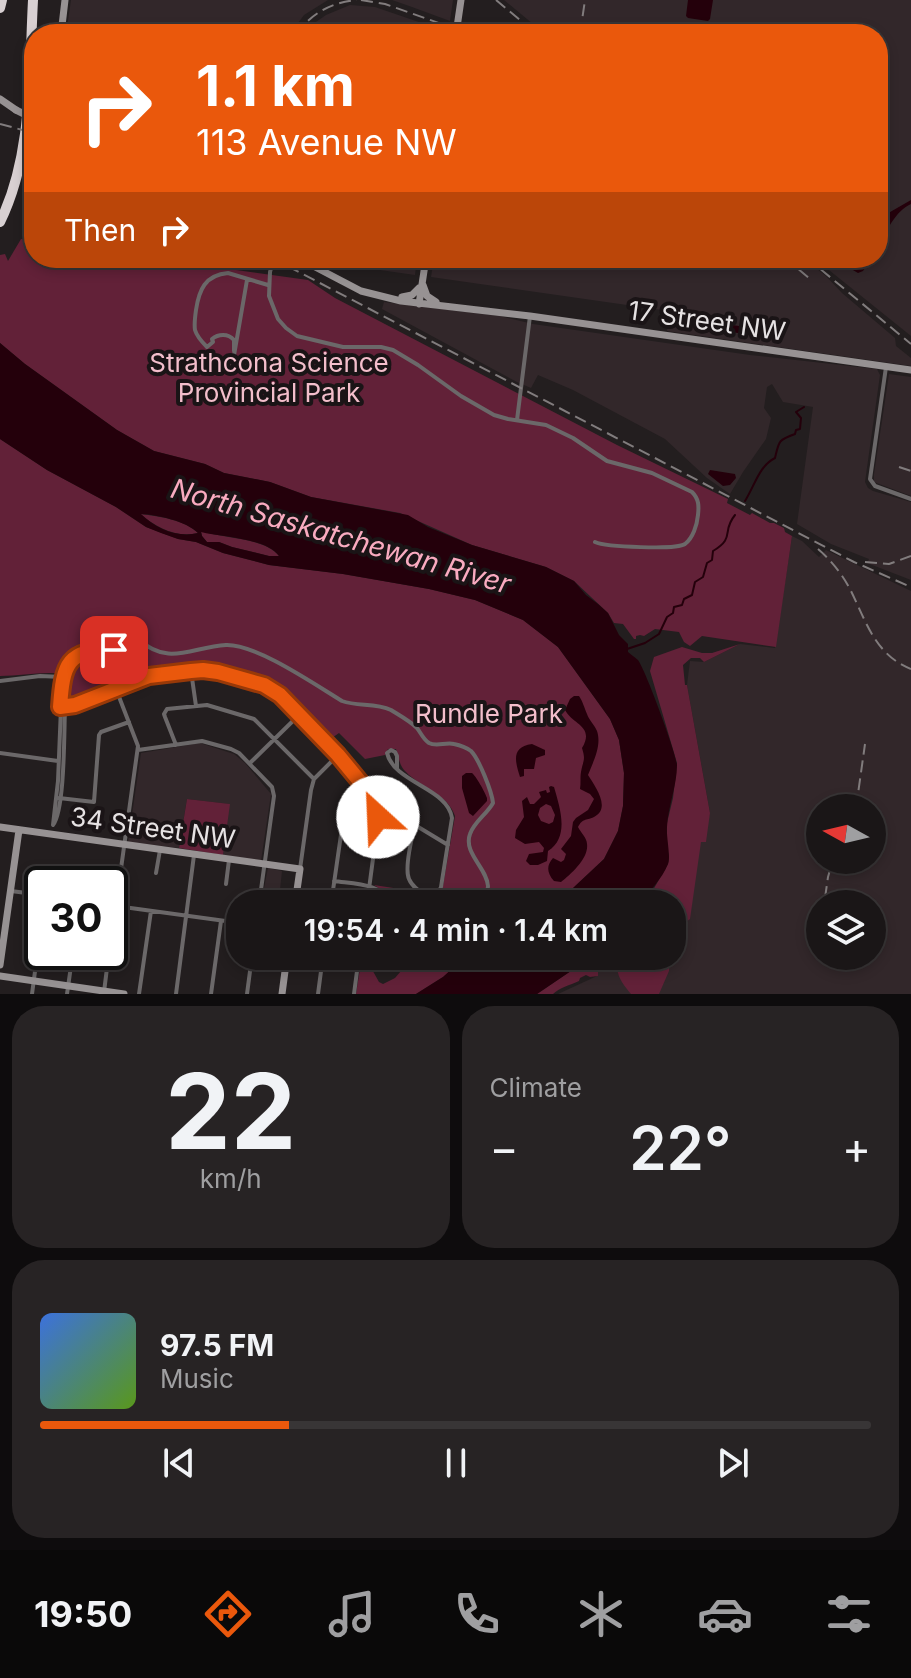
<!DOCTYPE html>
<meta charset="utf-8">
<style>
body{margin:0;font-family:Inter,sans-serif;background:#272324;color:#f1f3f6;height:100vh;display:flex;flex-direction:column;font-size:30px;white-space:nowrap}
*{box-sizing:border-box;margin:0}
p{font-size:26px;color:#9f9fa1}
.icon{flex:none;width:44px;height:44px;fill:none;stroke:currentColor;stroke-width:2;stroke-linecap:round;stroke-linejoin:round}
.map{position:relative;height:994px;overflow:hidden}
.side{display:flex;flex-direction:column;gap:12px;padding:12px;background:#0e0c0d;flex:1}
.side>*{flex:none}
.hud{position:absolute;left:24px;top:24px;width:864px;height:244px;border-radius:32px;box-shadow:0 4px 12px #0003,0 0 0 2px #383536;background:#ea580c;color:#fff;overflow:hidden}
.needle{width:52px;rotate:278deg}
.tools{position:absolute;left:806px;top:794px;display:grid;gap:16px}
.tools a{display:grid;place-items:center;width:80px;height:80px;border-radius:50%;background:#1a1617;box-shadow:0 4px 12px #0003,0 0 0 2px #383536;font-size:40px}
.speed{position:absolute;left:24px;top:866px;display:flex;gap:16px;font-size:40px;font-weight:700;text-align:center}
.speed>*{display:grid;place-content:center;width:104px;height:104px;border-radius:50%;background:#1a1617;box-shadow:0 4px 12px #0003,0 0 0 2px #383536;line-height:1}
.speed .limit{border:4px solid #111;border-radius:12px;background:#fff;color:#111}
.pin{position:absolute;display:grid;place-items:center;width:68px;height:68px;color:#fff;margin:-34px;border-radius:16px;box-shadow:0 4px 12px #0006}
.me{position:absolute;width:88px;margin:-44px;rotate:335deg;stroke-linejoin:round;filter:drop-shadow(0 0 6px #0008)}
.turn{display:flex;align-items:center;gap:28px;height:168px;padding:0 40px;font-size:36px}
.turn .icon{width:104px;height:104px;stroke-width:2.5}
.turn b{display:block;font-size:56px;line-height:68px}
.then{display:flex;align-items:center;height:76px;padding:0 40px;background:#0003;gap:16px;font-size:30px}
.big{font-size:60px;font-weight:600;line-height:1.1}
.side .widget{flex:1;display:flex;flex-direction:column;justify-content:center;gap:12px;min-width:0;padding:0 28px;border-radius:32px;background:#272324}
.side .dial{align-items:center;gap:0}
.dial b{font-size:104px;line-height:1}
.song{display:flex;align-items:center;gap:24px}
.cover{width:96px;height:96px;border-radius:12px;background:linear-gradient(135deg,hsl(220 70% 55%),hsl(90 70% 35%))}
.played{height:8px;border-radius:4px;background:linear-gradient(90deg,#ea580c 30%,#383536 30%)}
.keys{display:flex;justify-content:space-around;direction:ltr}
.heat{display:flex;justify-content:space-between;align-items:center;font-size:44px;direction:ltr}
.side .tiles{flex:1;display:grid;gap:12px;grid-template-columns:1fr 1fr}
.widget:last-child{grid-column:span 2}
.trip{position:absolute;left:226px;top:890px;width:460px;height:80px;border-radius:32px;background:#1a1617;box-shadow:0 4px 12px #0003,0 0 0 2px #383536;font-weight:600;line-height:80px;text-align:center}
.dock{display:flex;height:128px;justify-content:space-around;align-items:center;background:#0a0909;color:#9f9fa1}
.dock .icon{width:56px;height:56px}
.dock .selected{color:#ea580c}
.dock b{font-size:36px;color:#f1f3f6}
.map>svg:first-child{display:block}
.built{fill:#32272a;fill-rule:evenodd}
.green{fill:#622138}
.water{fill:#24000b;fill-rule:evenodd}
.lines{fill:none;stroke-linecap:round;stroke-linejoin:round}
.stream{stroke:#24000b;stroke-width:2}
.street{stroke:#6b6869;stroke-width:4}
.secondary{stroke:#979293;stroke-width:7}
.highway{stroke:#d8d0d2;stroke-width:10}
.rail{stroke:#817c7d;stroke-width:2;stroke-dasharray:12 6;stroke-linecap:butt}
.secondary-bridge{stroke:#979293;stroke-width:7}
.route-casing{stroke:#983908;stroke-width:20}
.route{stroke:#ea580c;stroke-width:14}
.labels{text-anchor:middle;stroke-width:8;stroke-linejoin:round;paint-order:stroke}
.street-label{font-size:26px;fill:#e6e2e3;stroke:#1a1416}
.park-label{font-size:26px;fill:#f3becb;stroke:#1a1416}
.water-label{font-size:28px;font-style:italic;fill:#f9abc0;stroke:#1a1416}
</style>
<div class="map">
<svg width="911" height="994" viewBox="0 0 911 994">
<rect width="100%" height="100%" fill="#231e1f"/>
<!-- built -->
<path class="built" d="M 71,0 L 328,0 L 304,15 L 290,34 L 66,34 Z
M 392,0 L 453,0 L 450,21 L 412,7 Z
M 504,0 L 911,0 L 911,336 L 814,258 L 878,258 L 878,34 L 574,34 L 574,29 L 533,24 Z
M 350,5 L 375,7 L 448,32 L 448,34 L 305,34 L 313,24 L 326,15 Z
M 346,258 L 417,258 L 415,275 L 352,266 Z
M 434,258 L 803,258 L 826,276 L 842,293 L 895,338 L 896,346 L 911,358 L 911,366 L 667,331 L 669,311 L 431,277 Z
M 384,302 L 500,316 L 533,324 L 750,355 L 877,369 L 880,375 L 865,482 L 868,488 L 873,491 L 911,502 L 911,580 L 867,563 L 869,559 L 831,544 L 797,524 L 813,407 L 783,402 L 772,384 L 767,387 L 764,408 L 771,418 L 766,439 L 743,472 L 730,494 L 707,478 L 665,439 L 573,390 L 538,375 L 531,388 L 517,382 L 382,309 Z
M 889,374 L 911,377 L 911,496 L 874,482 L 874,474 Z
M 792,536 L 802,541 L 819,557 L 826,550 L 911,591 L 911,994 L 558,994 L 597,976 L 598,970 L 613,956 L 672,956 L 672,904 L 701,842 L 710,813 L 687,685 L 690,661 L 704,662 L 740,644 L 775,648 ZM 820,808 L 872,808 L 872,860 L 820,860 ZM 820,904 L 872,904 L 872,956 L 820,956 Z
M 200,743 L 234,754 L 245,763 L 271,794 L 261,861 L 223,855 L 229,804 L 187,799 L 179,848 L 128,842 L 141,753 Z
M 268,868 L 282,871 L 280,890 L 264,888 Z"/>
<!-- green -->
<path class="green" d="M 21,239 L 34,241 L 34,258 L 149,258 L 308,280 L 335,298 L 617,445 L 728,499 L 727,503 L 750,515 L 752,513 L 770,523 L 774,523 L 784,528 L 785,532 L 792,536 L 776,647 L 702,636 L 690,646 L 684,642 L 679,632 L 655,629 L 644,636 L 640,635 L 636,636 L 636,639 L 634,639 L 623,624 L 614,623 L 608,613 L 574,581 L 546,567 L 472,545 L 400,513 L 311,497 L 270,482 L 224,473 L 205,464 L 154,451 L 117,430 L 25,364 L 0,343 L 0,255 L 5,254 L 8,261 Z
M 0,439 L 47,470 L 116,507 L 146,527 L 178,539 L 196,542 L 223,553 L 269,565 L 343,574 L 429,589 L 475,600 L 523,620 L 558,647 L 610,719 L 619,740 L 624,773 L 623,806 L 618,831 L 604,859 L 556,904 L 435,904 L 443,886 L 455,816 C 448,794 421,788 406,772 C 399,766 399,757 396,749 L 388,749 L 385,755 L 365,759 L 339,733 L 329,740 L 280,691 L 271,684 L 244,674 L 215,665 L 204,665 L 146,673 L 69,704 L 64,702 L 65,674 C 42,671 22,676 0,676 Z
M 140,514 C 158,516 185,520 198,533 C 177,538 157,528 140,514 Z
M 201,531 C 224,539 264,537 279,556 L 269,556 L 232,547 L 219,542 L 207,542 L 202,536 Z
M 740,644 L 704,662 L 700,658 L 691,658 L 683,665 L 685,685 L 687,685 L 710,813 L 706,842 L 701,842 L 690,919 L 686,922 L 674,921 L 672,928 L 672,904 L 645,904 L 668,864 L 669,856 L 667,848 L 667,823 L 673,798 L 677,763 L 650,671 L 654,657 L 682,647 L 702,653 L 712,653 Z
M 187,799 L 230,804 L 223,855 L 179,848 Z
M 374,885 L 413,891 L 431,904 L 424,904 C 413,893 407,891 393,897 Z
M 362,956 L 370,956 L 369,964 L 379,982 L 383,984 L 395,978 L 401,971 L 410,967 L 422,956 L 476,956 L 460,968 L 455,967 L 443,977 L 416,994 L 356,994 Z
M 593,956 L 670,956 L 669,971 L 659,994 L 631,994 C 626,988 620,981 618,973 C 616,966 618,963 613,957 L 598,970 L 598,976 L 590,977 L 586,975 L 580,978 L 579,981 C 570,985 559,988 553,994 L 537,994 Z"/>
<!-- water -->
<path class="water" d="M 688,0 L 713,0 L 710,19 L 708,21 L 688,18 L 686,16 Z
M 911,200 L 911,204 C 895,211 887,231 878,246 L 878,219 Z
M 846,258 L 871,258 L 863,271 L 858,273 L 846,266 Z
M 725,324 L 768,330 L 766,337 L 724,331 Z
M 0,343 L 25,364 L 117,430 L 154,451 L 205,464 L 224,473 L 270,482 L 311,497 L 408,515 L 428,527 L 472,545 L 546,567 L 574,581 L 586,595 L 598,604 L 608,613 L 619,635 L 628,644 L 628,652 C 629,653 637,659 638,660 C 646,671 676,753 677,765 C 677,786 668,806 667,827 C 666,836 671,857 668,864 C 662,879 649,892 638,904 L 556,904 L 604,859 L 618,831 L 623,806 L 624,773 L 619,740 L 610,719 L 558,647 L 523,620 L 475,600 L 429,589 L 343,574 L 269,565 L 223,553 L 196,542 L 178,539 L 161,533 L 146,527 L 116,507 L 47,470 L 0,439 ZM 141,514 C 158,515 186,521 198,533 C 178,538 156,529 141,514 ZM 201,532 C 221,537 266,538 279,556 L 269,556 L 232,547 L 219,542 L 207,542 L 202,536 Z
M 710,470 L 735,474 L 736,478 L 730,485 L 723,486 L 708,474 Z
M 574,696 L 579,696 C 583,702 584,707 587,714 C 589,720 594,724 597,731 C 602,746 593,762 588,775 C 594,785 612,808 594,817 C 585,821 583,818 578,827 C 581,833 587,838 587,844 C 589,858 571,874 561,882 L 554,881 C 547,873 546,866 553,858 L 561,862 L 564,860 L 566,854 L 561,849 L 571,836 L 573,822 L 576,818 L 588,810 L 594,799 L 590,794 L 580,789 C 581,783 580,777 581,772 C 583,760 586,761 582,748 C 595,726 573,725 565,710 L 570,699 Z
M 532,744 L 545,750 L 545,755 L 536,758 L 534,769 L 524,769 L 524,776 L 520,777 C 515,761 511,747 532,744 Z
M 466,773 L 472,773 C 476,776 485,792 487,798 L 487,801 L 473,816 L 469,813 L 462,788 L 462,776 Z
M 551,786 L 554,787 C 560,808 570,837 548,851 L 547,861 L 538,865 L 530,865 L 526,861 L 529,854 L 543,852 L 544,848 L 539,842 L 525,844 L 515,838 L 516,830 L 524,817 L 522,801 L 527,797 L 530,804 L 534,804 L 541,797 L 539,792 L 546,790 L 547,793 L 550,792 L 549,787 ZM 546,804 L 551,806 L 555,815 L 553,822 L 549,824 L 541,821 L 538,815 L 540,808 Z
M 476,956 L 593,956 L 537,994 L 416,994 L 443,977 L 455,966 L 460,968 Z"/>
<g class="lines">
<!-- stream -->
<path class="stream" d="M 745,501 C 755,485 759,466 775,458 C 779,441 778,440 795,434 L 796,430 L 800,429 L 801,418 L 796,412 L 804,407
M 627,649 L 645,643 L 659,634 L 667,617 L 673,613 L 674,607 L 682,605 L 684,599 L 692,595 L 695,582 L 703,577 L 707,563 L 712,560 L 713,551 C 736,537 721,532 735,515"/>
<!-- street -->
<path class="street" d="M 274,258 L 270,272 L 269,296 L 278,319 L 286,328 L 297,336 L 343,347 L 381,347 L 393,350 L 418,365 L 461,396 L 494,415 L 508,419 L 546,425 L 573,438 L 607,461 L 652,473 L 692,492 C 699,499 699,506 698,515 C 697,525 693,538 685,544 C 676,550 606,547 595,542
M 234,351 L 234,340 C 228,333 218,334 212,339 L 213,342 L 207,347 C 202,342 197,337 195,330 C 194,324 195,317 196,310 C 199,290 205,275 228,273 L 268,285
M 232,367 L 247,280
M 886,367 L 870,479 L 875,486 L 911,499
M 517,420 L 530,316
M 191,671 L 196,706
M 0,681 L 40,676 L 63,677
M 63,707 L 75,705 C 98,696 121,685 145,678 C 186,665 237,670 274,691 L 327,743 L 363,783 L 373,800 L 378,812 L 378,821 L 367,904
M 65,708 C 64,732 65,810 53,825 L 58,781 L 62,683 L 65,671 L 74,659 L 83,652 L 95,649 L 120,648 L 138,639 C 169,667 191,647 226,645 C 256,644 314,684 342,701 C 358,707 375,702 391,710 C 399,715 410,721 417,728 C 421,733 423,739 429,743 C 436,747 446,742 454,744 C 459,745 467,748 471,751 C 479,759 492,792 493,803 C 487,814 474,822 470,834 C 463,853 487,868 488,886 C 488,892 484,899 481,904
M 176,745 L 165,717 L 164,714 L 167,709 L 207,705 L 254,719 L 314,779
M 138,750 L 202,741 L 231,749 L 239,753 L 272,787 L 274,796 L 259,904
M 0,753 L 58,761
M 250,763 L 300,714
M 397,768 L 397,756 L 395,752 L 391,750 L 387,753 C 394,783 448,788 452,818 L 441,887 L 433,904
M 59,798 L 94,802 L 99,735 L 101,732 L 129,722
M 378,812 L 405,819 L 448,845
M 415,825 C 412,837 404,868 409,879 C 413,889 426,896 434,902
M 300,869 L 311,790 L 314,779 L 338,755
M 156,873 L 160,850
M 334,881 C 355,884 381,883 394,904
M 47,884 L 49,870
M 83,884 L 84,877 L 88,874 L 120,878
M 226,884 L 229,860
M 11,891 L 42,895
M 331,904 L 346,800 L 353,790 L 363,783
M 116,906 L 240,923
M 110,948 L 138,746 L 116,689
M 389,956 L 392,965 L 402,969 L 410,965 L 420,956
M 104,992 L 109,952
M 32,994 L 42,919
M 67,994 L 73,952
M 139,994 L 151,911
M 176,994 L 194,855
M 211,994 L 221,921
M 247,994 L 252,956
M 318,994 L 323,956
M 354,994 L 359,956"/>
<!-- secondary -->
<path class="secondary" d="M 61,34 L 65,0
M 456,34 L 461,0
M 0,99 L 16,110
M 298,258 L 361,291 L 401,301 L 530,316 L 911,370
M 423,285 L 427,296 L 436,302
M 402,297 L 412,295 L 419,288
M 419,304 L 426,258
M 0,827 L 300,869 L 295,904
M 0,965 L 19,830
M 0,976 L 124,994
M 282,994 L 287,956"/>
<!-- highway -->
<path class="highway" d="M 0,8 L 2,0
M 0,222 C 33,155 29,73 33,0"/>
<!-- rail -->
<path class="rail" d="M 361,0 L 385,4 L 470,34
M 496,0 L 537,34
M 296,34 C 311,14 331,2 357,0
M 580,34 L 585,0
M 0,124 L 34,133
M 272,258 L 854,562 L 911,587
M 785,258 L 809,278
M 807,258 L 911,344
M 899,467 L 911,471
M 818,549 C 831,560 842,574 850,589 C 866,621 875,655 911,669
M 865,562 L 889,564 L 911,556
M 856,808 L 865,744
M 855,870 L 856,860
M 825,898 L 828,877 L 833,860"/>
<!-- secondary-bridge -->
<path class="secondary-bridge" d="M 16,110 L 34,119"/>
</g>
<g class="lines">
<defs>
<path id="route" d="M 114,650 C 67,649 63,664 60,707 L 75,705 L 149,676 L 191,671 L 203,670 L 218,672 L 264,685 L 280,695 L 338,755 L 371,795 L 378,817"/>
</defs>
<!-- route casing -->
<use href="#route" class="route-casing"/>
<!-- route -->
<use href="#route" class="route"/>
</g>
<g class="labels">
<!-- street labels -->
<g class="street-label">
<text transform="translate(707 321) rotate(8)" y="9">17 Street NW</text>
<text transform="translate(153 828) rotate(8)" y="9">34 Street NW</text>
</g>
<!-- park labels -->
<g class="park-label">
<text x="269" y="372">Strathcona Science<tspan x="269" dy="30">Provincial Park</tspan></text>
<text x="489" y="723">Rundle Park</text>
</g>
<!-- water labels -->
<g class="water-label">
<text transform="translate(341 536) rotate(16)" y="10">North Saskatchewan River</text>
</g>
</g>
</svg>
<div class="tools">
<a><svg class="needle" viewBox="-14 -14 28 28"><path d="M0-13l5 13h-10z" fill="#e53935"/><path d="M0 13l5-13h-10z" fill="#9f9fa1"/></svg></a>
<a><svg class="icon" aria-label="layers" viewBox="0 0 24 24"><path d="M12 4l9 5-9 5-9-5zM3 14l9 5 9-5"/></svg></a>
</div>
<div class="speed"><div class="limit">30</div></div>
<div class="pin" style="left:114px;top:650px;background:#d93025"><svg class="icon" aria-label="arrive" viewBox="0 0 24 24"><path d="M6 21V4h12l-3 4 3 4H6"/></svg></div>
<svg class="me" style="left:378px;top:817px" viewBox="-20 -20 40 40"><circle r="19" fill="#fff"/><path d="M0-13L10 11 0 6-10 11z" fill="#ea580c"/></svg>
<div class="trip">19:54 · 4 min · 1.4 km</div>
<div class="hud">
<div class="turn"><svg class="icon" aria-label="right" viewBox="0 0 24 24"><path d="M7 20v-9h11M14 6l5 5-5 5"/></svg><div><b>1.1 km</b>113 Avenue NW</div></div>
<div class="then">Then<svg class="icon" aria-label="right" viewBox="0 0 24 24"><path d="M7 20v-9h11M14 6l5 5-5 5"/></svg></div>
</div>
</div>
<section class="side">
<div class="tiles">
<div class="widget dial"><b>22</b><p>km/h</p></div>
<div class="widget"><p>Climate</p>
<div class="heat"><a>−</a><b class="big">22°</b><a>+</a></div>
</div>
<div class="widget">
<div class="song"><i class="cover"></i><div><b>97.5 FM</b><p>Music</p></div></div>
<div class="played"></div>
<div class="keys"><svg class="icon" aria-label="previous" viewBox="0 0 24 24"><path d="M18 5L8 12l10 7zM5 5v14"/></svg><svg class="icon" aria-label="pause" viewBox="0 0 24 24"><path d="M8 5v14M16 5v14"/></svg><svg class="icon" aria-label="next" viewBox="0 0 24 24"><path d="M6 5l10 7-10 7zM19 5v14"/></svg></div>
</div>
</div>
</section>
<nav class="dock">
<b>19:50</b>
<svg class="icon selected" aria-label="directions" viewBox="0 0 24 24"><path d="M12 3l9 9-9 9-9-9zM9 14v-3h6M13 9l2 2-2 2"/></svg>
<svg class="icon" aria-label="music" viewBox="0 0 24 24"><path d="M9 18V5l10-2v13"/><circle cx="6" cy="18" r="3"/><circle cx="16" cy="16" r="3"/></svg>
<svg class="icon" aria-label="phone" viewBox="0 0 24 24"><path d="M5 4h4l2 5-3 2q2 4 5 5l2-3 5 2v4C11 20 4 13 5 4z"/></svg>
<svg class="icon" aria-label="climate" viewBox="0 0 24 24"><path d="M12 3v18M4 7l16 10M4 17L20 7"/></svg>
<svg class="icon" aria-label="car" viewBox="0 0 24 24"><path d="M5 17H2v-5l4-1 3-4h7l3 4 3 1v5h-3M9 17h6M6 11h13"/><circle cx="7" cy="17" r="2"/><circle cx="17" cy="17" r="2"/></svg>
<svg class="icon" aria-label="filters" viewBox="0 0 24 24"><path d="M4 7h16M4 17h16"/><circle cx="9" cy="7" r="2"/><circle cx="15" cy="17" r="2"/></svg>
</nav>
